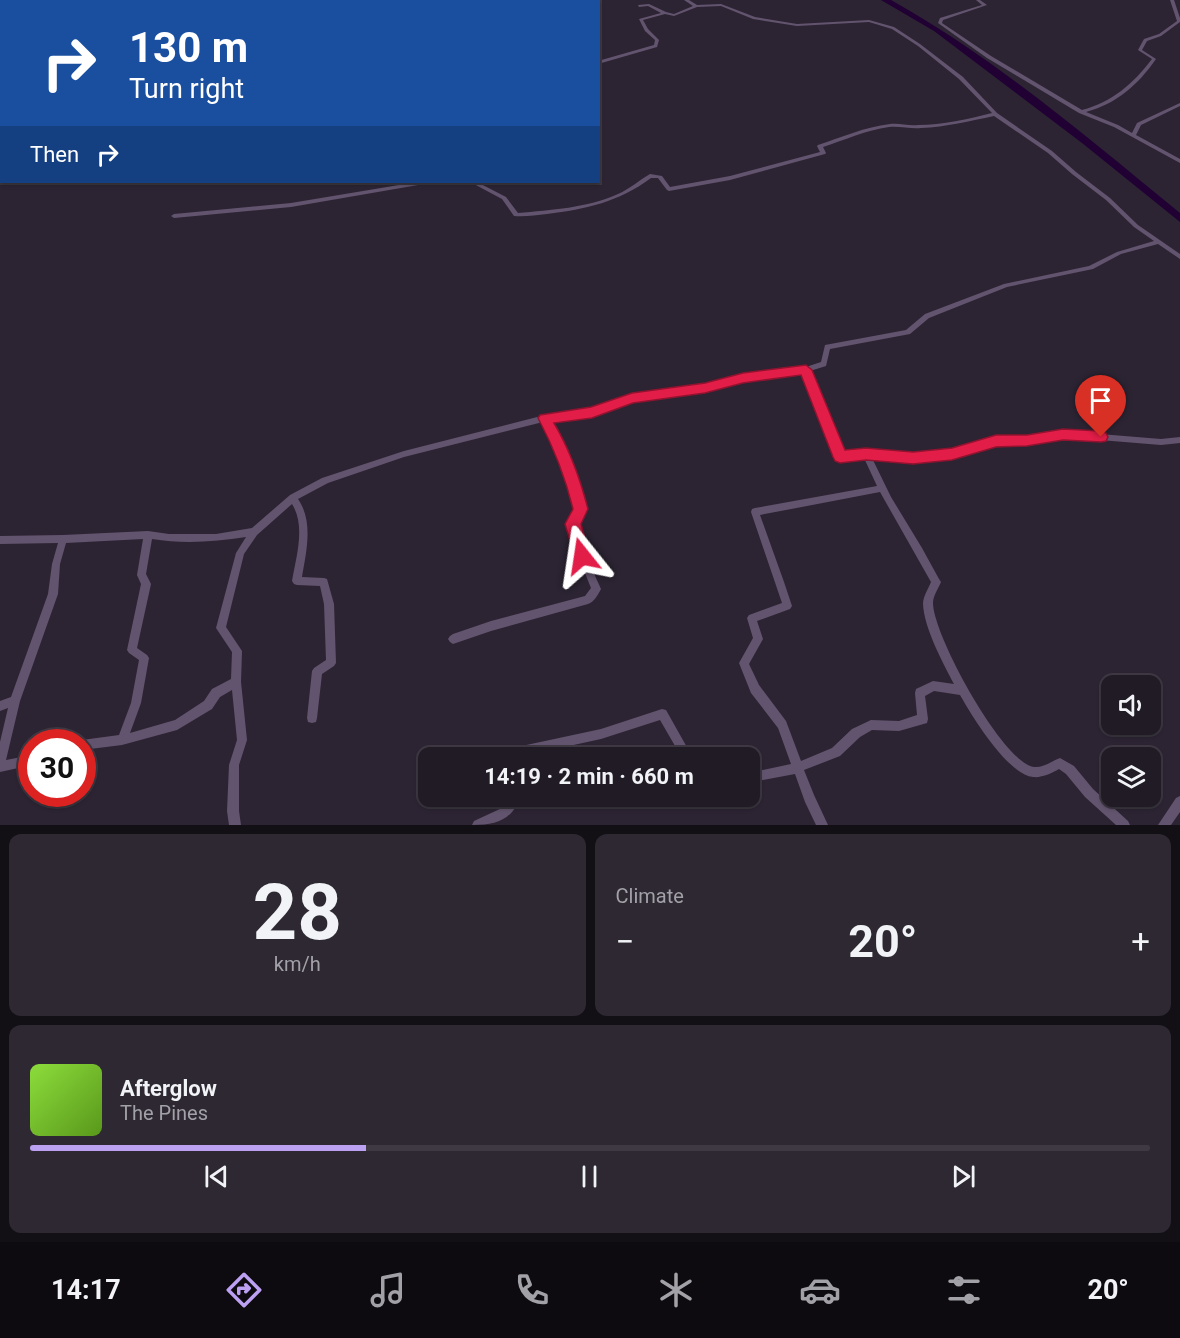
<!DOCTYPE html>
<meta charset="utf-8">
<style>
body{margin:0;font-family:Roboto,sans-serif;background:#2d2832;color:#f1f3f6;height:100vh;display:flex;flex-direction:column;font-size:22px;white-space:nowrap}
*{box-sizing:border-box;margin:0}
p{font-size:20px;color:#a2a1a7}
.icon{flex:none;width:33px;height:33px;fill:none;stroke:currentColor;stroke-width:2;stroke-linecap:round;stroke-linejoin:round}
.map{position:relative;height:825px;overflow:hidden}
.drawer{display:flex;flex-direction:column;gap:9px;padding:9px;background:#120f15;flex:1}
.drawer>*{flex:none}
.guide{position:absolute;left:0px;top:0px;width:600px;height:183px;box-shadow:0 2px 4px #0004,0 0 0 2px #3e3943;background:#1a4fa0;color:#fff;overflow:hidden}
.tools{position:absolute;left:1101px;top:675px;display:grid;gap:12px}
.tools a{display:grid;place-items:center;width:60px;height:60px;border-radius:12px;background:#211b26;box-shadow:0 2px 4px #0004,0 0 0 2px #3e3943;font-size:30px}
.speed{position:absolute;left:18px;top:729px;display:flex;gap:12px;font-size:30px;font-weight:700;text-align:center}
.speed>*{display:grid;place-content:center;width:78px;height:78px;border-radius:50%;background:#211b26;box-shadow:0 2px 4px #0004,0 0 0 2px #3e3943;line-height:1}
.speed .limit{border:9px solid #d22;background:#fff;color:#111}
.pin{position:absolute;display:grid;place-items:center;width:51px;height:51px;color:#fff;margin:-62px -26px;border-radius:50% 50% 50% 0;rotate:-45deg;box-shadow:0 0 6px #0007}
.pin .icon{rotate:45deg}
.me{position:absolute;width:66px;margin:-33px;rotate:345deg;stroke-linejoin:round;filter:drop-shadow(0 0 4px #0008)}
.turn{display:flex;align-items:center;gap:21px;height:126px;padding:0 30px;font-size:27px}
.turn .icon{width:78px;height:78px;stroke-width:2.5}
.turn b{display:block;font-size:42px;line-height:51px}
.then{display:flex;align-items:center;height:57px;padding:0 30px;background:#0003;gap:12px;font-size:22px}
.big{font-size:45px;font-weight:700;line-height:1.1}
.drawer .tile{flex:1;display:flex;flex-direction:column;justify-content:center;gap:9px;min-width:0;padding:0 21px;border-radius:12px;background:#2d2832}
.drawer .dial{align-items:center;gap:0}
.dial b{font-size:78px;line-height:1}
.song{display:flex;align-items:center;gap:18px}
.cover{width:72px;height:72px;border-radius:9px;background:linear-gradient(135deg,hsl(90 70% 55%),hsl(90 70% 35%))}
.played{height:6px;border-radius:3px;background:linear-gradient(90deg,#bca0f2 30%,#3e3943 30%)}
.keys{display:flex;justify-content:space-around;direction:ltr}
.heat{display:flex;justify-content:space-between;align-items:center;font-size:33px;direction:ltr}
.drawer .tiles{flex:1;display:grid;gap:9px;grid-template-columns:1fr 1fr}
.tile:last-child{grid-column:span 2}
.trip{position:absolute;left:418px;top:747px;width:342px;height:60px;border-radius:12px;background:#211b26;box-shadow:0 2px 4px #0004,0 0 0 2px #3e3943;font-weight:700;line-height:60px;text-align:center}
.tab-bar{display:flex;height:96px;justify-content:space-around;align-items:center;background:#0d0b0f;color:#a2a1a7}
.tab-bar .icon{width:42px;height:42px}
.tab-bar .on{color:#bca0f2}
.tab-bar b{font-size:27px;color:#f1f3f6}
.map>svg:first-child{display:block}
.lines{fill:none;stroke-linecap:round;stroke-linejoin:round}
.river{fill:#210034;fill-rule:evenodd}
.street{fill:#62546e;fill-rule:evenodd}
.route{fill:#e11d48;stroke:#92132f;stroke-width:1.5}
</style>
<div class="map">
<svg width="1180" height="825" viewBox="0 0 1180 825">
<rect width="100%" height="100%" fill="#2c2433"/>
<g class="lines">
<!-- river -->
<path class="river" d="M 881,0 L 891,0 C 995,58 1088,138 1180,213 L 1180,222 L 1082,143 L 934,31 Z"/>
<!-- street -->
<path class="street" d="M 105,0 L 111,0 L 108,2 L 100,2 Z
M 441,0 L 446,0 L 444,2 L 437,2 Z
M 465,0 L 469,0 L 470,2 L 466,2 Z
M 547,0 L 554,0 L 551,2 L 542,2 Z
M 684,0 L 689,0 L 697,5 L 721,4 L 755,17 L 797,24 L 869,20 L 894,27 L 920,44 L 963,77 L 997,113 L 1052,151 L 1076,172 L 1110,198 L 1138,225 L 1180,254 L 1180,259 L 1158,244 L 1121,254 L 1093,269 L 1007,287 L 929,318 L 910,334 L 830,349 L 826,366 L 810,371 L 843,453 L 866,451 L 913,455 L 952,451 L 996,438 L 1027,438 L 1063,431 L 1161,439 L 1180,437 L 1180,443 L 1161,445 L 1063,437 L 1027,444 L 996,444 L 952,457 L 913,461 L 872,458 L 891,497 L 922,548 L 939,579 L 941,582 C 938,589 933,596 933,603 C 933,635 1003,763 1034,767 C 1043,768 1052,761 1060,758 L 1074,766 L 1093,789 L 1128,821 L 1130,825 L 1116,825 L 1085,797 L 1066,774 L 1059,769 C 1052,773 1042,778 1033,777 C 1007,774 972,716 960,695 L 934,691 L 925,696 L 928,719 L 927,723 L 899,731 L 872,730 L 860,737 L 840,756 L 804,770 L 814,795 L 828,825 L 816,825 L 805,802 L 795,774 L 763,780 L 750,779 L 750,769 L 763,770 L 791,764 L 778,728 L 751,693 L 739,663 L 753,638 L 747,618 L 749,615 L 782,603 L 751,512 L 752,509 L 755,508 L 877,486 L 864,458 L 840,460 L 837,459 L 804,373 L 743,381 L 705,391 L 633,401 L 592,416 L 550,420 C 565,449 576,478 584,509 L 577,523 L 586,556 L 601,589 C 598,595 594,602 588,604 L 491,631 L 453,644 L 450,642 L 448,639 L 450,636 L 453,634 L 491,621 L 585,596 L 591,588 L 578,556 L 569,523 L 576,509 C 568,478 557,450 543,422 L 404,457 L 328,483 L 298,499 C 314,522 306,552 302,577 L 324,578 L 327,579 L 334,604 L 336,663 L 334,666 L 322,674 L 317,718 L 316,722 L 312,723 L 308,722 L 307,718 L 312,671 L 314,668 L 326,660 L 324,604 L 320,586 L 297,585 L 294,584 L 292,581 C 296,557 306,526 292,504 L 257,535 L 244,554 L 226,627 L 242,651 L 241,682 L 247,740 L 239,765 L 239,811 L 241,825 L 229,825 L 227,811 L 229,765 L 237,740 L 232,690 L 220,697 L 212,709 L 177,730 L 122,745 L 82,750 L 82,742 L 78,742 L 78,741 L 82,740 L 119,735 L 131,703 L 139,660 L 129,653 L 127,650 L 141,584 L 137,575 L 143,539 L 66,543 L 60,564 L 58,594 L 20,701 L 6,760 L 32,755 L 32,765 L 0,772 L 0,742 L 8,708 L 0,711 L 0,701 L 11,697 L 48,594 L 52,564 L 58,543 L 0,544 L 0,536 L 63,535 L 148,531 L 169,534 L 216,534 L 252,528 L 290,495 L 322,478 L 404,451 L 545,415 L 592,410 L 632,395 L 705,385 L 743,375 L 806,367 L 821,362 L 825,345 L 906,330 L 925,314 L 1004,284 L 1089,266 L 1117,252 L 1154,241 L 1134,227 L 1106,200 L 1072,174 L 1048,153 L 994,116 C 970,121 946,127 921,128 C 911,129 900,126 889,127 C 866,130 845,140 823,147 L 826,153 L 825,154 L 730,180 L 669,191 L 667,190 L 658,178 L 651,178 C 619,202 586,209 547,214 C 536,215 525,217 514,216 L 502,199 L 472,183 L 472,182 L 477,182 L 506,197 L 518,213 C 551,210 587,208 618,194 C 630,189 639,180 650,174 L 662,176 L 670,187 L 730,176 L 820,152 L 817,146 L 818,145 C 842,137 865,127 890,124 C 900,123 908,126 918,125 C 943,125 968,119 992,113 L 959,79 L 918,46 L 892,29 L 869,22 L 797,26 L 753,19 L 721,6 L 697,7 L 674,16 L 665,14 L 643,20 L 648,29 L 659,40 L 657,47 L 598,64 L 598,61 L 654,45 L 655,40 L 645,31 L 639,19 L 661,13 L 648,6 L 639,7 L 638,5 L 649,4 L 666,12 L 674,14 L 693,6 ZM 880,492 L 931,582 C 928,589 923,597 923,604 C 924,628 943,663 954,684 L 933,681 L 916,689 L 915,693 L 917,715 L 899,721 L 871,720 L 852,729 L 832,748 L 801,761 L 786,721 L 759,685 L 749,664 L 763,639 L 757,621 L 790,609 L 792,606 L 784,582 L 760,515 ZM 246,537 L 236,553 L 216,628 L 232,652 L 231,679 L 212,689 L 204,701 L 175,720 L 130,733 L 141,703 L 149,658 L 147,655 L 137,648 L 151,584 L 146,574 L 152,539 C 183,544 214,542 246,537 Z
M 976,0 L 980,0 L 987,5 L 943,20 L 942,23 L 991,56 L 1082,110 C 1112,102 1133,84 1152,59 L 1138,50 L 1144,39 L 1159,34 L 1177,21 L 1170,0 L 1174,0 L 1180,18 L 1180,22 L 1161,36 L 1147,41 L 1142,50 L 1156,59 C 1138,85 1116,104 1086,112 L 1118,125 L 1132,133 L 1137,123 L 1180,103 L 1180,106 L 1141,125 L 1136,135 L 1180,159 L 1180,163 L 1114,127 L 1079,113 L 987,58 L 938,23 L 940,18 L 982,5 Z
M 0,15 L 2,15 L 2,17 L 0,17 Z
M 417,182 L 427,182 L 424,184 L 291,207 L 174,218 L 171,216 L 174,214 L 291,203 Z
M 662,709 L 666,710 L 693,758 L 682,758 L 660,720 L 601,739 L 523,756 L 523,758 L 513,758 L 512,752 L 513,748 L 517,747 L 601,729 Z
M 510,796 L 522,796 C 511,820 498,825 472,825 L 474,821 L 502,808 Z
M 1180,796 L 1180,812 L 1171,825 L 1158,825 L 1176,798 Z"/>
</g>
<!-- route -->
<path class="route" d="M 806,365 L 812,370 L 845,450 L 866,448 L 913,452 L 952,448 L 996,435 L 1027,435 L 1063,429 L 1101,431 L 1106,433 L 1108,437 L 1106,441 L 1101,442 L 1063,440 L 1027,446 L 996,447 L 952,460 L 913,464 L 866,460 L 840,463 L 835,461 L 833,457 L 801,375 L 743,383 L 705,393 L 633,403 L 592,418 L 554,423 C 570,450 580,478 588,509 L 581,524 L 590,556 L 587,561 L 582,563 L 576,561 L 565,524 L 573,509 C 565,476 554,448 538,418 L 540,415 L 591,407 L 632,393 L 705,383 L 743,373 Z"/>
</svg>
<div class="tools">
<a><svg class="icon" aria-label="sound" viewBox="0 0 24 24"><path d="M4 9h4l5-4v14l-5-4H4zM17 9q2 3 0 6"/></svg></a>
<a><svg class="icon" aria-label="layers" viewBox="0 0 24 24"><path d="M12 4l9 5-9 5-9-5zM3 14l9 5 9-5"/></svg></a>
</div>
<div class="speed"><div class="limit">30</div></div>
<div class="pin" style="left:1101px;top:437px;background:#d93025"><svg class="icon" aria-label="arrive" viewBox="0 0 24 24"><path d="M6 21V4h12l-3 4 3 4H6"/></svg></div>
<svg class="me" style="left:582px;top:556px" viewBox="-20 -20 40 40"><path d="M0-17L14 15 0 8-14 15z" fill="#e11d48" stroke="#fff" stroke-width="4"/></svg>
<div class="trip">14:19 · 2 min · 660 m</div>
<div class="guide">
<div class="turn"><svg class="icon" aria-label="right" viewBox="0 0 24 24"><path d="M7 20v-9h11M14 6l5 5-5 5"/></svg><div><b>130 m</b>Turn right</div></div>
<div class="then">Then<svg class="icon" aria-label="right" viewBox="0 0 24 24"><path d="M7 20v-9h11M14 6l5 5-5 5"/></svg></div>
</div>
</div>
<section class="drawer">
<div class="tiles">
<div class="tile dial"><b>28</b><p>km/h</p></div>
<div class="tile"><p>Climate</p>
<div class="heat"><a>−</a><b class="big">20°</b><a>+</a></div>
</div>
<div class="tile">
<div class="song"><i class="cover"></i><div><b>Afterglow</b><p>The Pines</p></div></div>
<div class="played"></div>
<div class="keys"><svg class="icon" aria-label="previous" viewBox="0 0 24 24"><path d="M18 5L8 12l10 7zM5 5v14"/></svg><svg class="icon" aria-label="pause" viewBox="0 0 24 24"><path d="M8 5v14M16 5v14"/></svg><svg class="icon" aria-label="next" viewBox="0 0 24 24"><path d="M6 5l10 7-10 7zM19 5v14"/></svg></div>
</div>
</div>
</section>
<nav class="tab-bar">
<b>14:17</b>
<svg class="icon on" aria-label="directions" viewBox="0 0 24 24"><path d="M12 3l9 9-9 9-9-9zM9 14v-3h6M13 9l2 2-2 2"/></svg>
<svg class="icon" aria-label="music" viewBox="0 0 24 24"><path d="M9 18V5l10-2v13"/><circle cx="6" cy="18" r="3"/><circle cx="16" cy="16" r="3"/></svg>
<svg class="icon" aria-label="phone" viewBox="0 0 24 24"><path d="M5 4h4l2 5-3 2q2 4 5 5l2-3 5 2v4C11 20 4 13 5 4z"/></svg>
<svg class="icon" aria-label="climate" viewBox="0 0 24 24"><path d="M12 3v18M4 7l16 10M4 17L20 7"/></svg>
<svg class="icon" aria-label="car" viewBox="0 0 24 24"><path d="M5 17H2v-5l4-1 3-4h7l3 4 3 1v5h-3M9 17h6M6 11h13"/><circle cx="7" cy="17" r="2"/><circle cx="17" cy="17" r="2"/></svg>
<svg class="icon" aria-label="filters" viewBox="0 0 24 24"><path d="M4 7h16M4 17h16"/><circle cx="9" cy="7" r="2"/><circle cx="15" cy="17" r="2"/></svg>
<b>20°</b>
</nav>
